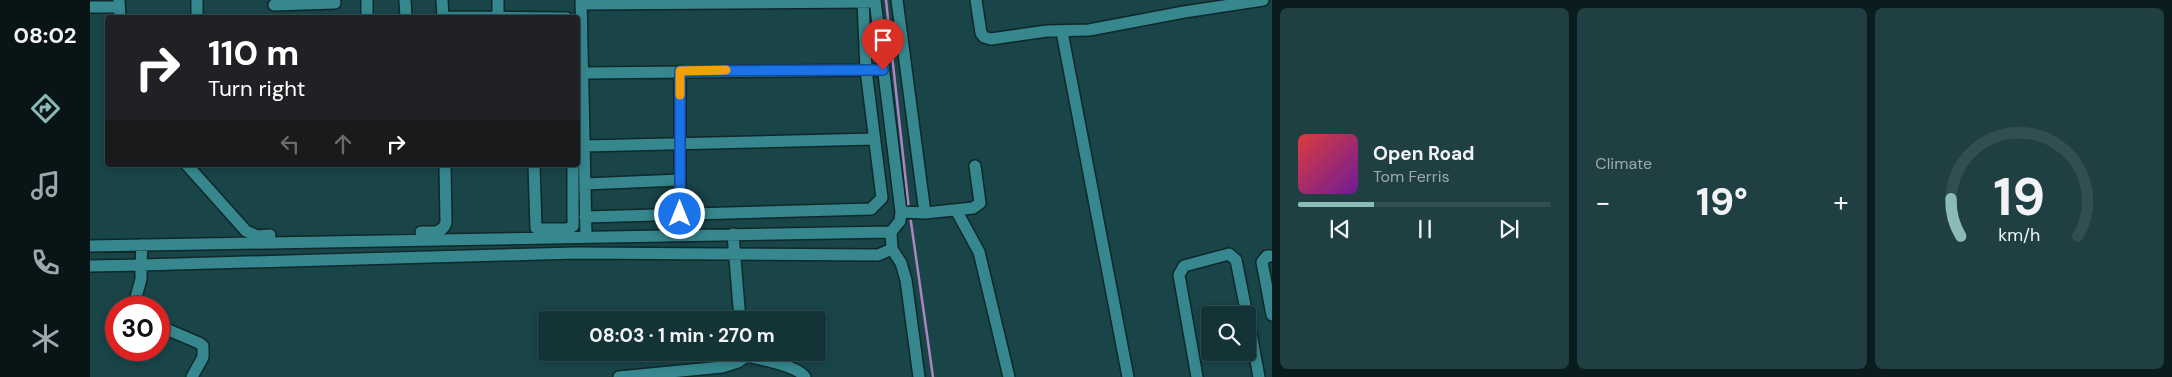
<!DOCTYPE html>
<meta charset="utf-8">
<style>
body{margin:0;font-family:"DM Sans",sans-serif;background:#203f42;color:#f1f3f6;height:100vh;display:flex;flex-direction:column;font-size:19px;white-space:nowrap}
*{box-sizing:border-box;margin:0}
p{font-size:16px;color:#9daaad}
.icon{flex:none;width:28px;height:28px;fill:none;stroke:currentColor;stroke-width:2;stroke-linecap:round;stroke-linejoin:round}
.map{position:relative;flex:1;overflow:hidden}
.side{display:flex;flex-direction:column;gap:8px;padding:8px;background:#0a1c1e;width:900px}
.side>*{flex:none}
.banner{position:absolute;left:15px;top:15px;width:475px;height:152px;border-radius:5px;box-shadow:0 2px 8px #0003,0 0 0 1px #324e51;background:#202124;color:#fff;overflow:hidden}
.controls{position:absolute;left:1111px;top:306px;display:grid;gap:10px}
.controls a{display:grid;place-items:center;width:55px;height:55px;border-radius:5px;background:#133336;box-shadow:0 2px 8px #0003,0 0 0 1px #324e51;font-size:25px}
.speed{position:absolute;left:15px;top:296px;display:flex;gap:10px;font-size:25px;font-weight:700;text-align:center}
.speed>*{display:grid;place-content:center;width:65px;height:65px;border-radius:50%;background:#133336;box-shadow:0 2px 8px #0003,0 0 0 1px #324e51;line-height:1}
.speed .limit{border:8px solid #d22;background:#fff;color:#111}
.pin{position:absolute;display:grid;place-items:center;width:42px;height:42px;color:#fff;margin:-51px -21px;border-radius:50% 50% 50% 0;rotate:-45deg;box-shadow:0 0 5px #0007}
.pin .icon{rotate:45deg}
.me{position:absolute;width:55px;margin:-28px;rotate:0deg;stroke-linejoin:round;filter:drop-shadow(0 0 4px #0008)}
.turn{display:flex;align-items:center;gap:18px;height:105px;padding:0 20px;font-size:22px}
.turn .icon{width:65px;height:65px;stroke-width:2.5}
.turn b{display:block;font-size:35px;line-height:42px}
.lanes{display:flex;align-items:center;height:48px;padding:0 20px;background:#0003;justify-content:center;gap:25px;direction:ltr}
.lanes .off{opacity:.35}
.big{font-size:38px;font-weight:700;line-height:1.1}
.side .tile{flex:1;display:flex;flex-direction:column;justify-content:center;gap:8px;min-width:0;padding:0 18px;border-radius:8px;background:#203f42}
.side .dial{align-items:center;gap:0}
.dial svg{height:130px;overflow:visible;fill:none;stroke:#324e51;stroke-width:7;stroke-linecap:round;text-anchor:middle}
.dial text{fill:#f1f3f6;stroke:none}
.song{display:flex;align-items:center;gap:15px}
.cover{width:60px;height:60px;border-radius:8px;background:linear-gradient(135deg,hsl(0 70% 55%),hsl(280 70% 35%))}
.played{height:5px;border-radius:2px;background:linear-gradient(90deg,#8bbbb9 30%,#324e51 30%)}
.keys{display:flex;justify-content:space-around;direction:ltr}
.heat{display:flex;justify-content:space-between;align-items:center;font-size:28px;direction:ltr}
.side .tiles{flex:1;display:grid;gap:8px;grid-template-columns:repeat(3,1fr)}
.trip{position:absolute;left:448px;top:311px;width:288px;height:50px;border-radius:5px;background:#133336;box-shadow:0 2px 8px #0003,0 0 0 1px #324e51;font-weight:700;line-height:50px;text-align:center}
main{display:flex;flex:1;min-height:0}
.dock{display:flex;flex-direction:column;width:90px;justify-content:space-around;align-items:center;background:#081416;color:#9daaad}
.dock .icon{width:35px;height:35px}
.dock .on{color:#8bbbb9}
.dock b{font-size:22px;color:#f1f3f6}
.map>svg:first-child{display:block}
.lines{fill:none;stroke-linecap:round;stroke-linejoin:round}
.stream{stroke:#ac84bf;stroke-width:2.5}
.minor-casing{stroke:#0f282a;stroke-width:14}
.minor{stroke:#36878e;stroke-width:11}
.route-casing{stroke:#114b97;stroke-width:12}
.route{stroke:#1a73e8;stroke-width:9}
.slow{stroke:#f59e0b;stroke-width:9}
</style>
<main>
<nav class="dock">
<b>08:02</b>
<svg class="icon on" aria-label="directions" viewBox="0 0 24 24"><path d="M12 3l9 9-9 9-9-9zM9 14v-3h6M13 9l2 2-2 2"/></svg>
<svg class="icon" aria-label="music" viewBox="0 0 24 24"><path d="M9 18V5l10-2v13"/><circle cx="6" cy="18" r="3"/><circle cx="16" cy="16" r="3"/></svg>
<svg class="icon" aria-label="phone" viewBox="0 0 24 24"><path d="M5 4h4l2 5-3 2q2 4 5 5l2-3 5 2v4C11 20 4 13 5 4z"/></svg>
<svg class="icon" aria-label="climate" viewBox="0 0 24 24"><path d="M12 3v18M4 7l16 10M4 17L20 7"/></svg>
</nav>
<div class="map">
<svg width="1182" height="377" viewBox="0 0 1182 377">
<rect width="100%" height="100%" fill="#194448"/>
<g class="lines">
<!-- stream -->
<path class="stream" d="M 796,0 L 819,210
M 820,215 L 843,377"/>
<defs>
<path id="minor" d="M 29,0 L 30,18
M 107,0 L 107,18
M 277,0 L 277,18
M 315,0 L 316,18
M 352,0 L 353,18
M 408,0 L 408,17
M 491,0 L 496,236
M 785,0 L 811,212 L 810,221 L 801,232 L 802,249 L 811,263 L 816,280 L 829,377
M 807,0 L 835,213 L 811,212
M 886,0 L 891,33 L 894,37 L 901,39 L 957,31 L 999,30 L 1094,12 L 1173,0
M 492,4 L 780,2
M 184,5 L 245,3
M 0,7 L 29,7
M 353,17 L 477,18
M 972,32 L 1038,377
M 493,73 L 793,70
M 494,146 L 785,139
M 97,165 L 156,231 L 167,236 L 180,235
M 444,165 L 446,228 L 448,229 L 477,229 L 483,226 L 483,165
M 495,184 L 590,180
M 866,210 L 889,252 L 919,377
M 835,213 L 883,208 L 890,203 L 885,166
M 590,214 L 590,71
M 495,217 L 781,209 L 792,198 L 776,70 L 773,0
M 331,232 C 342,232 352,234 356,223 L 355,165
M 643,234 L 650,320
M 52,245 L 51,265 L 486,253 L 788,255 L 802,249
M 0,246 L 801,232
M 1182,256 L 1177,256 L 1172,262 L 1182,315
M 0,266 L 51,265 L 51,279 L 43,308
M 1158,317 L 1169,377
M 69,326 L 109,343 L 113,346 L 113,357 L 102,377
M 656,356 C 670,359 706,365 715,377
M 529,377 L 632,367 L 648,362 L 656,356
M 1107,377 L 1089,275 L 1094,266 L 1139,254 L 1146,260 L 1157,315"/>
</defs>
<!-- minor casing -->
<use href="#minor" class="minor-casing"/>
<!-- minor -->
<use href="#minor" class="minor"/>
</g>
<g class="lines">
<defs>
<path id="route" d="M 590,214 L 590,71 L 793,70"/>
</defs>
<!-- route casing -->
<use href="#route" class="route-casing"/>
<!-- route -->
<use href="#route" class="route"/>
<!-- slow -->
<path class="slow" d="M 590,95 L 590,71 L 636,70"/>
</g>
</svg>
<div class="controls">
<a><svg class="icon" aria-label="search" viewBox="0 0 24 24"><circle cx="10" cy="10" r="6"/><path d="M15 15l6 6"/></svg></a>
</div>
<div class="speed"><div class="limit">30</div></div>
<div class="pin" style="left:793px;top:70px;background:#d93025"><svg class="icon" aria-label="arrive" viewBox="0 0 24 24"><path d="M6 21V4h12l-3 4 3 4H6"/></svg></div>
<svg class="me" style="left:590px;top:214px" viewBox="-20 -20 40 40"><circle r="17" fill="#1a73e8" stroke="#fff" stroke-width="3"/><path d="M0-11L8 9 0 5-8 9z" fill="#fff"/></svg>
<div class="trip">08:03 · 1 min · 270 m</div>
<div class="banner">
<div class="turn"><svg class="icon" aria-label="right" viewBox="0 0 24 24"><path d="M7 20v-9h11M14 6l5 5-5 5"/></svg><div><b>110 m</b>Turn right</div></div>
<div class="lanes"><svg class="icon off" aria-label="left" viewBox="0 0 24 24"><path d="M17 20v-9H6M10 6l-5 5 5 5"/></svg><svg class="icon off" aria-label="ahead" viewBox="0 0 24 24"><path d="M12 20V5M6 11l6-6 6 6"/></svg><svg class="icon" aria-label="right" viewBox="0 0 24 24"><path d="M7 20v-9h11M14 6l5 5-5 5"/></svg></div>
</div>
</div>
<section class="side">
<div class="tiles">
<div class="tile">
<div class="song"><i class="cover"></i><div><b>Open Road</b><p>Tom Ferris</p></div></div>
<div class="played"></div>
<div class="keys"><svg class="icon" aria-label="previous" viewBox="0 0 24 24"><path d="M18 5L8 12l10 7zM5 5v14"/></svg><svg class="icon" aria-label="pause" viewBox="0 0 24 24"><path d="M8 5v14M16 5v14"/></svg><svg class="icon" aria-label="next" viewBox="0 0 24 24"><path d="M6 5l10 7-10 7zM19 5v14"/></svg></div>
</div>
<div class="tile"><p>Climate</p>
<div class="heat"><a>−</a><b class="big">19°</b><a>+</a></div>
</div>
<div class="tile dial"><svg viewBox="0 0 100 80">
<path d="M14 69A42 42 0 1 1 86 69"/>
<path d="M14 69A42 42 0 0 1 8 46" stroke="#8bbbb9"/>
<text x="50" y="56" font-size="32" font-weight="700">19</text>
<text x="50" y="72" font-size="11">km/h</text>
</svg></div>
</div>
</section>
</main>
